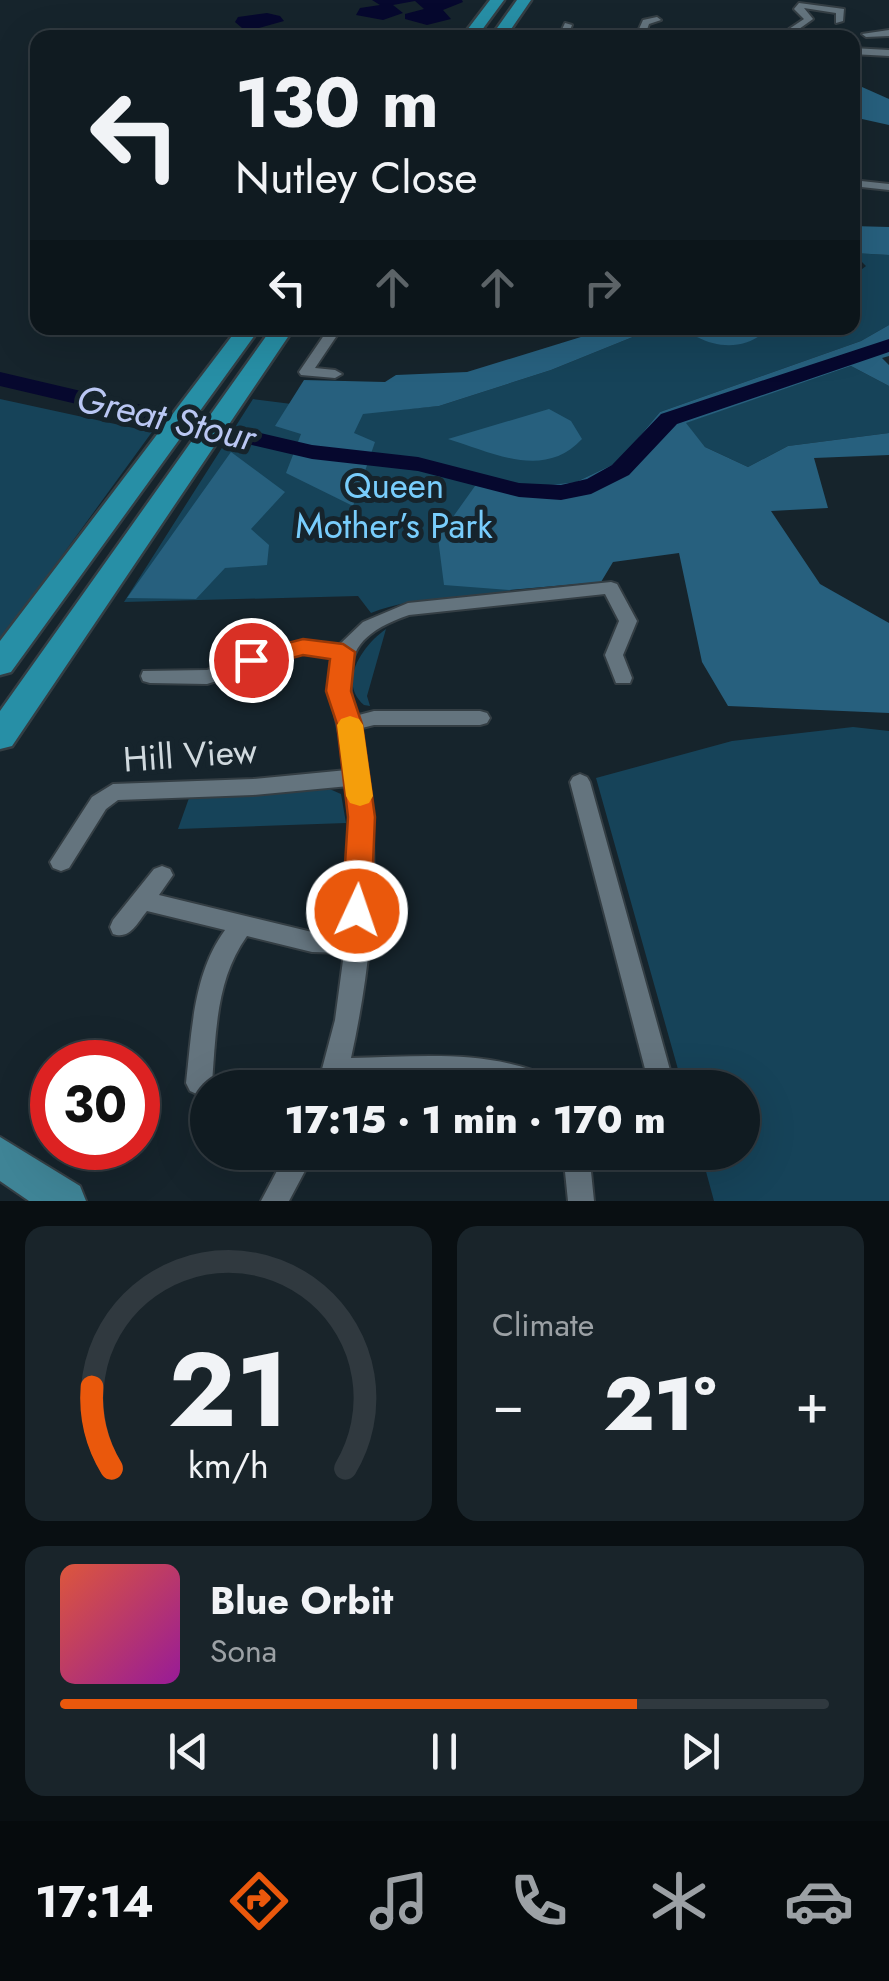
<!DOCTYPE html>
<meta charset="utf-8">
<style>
body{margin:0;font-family:Jost,sans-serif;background:#19242a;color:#f1f3f6;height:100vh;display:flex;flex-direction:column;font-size:38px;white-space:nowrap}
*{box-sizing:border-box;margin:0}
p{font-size:32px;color:#9ca1a5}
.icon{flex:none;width:55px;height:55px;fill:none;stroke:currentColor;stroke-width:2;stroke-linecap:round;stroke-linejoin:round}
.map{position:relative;height:1201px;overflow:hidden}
.sheet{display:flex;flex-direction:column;gap:25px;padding:25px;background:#090f12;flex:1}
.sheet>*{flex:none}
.guide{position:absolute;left:30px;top:30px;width:830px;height:305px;border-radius:20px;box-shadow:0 10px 40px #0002,0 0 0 2px #30393f;background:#101b21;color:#f1f3f6;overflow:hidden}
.speed{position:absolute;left:30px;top:1040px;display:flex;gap:20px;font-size:50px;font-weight:700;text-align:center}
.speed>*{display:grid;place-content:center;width:130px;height:130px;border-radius:50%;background:#101b21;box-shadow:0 10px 40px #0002,0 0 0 2px #30393f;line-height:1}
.speed .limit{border:15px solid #d22;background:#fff;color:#111}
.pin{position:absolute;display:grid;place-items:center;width:85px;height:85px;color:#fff;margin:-42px;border:5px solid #fff;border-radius:50%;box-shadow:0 2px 10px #0007}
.me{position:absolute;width:110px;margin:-55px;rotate:3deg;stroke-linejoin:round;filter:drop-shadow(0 0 8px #0008)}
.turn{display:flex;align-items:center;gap:35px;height:210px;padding:0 40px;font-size:45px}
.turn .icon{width:130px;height:130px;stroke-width:2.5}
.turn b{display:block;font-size:70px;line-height:85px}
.lanes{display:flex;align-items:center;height:95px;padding:0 40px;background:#0003;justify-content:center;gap:50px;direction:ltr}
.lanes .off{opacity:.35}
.big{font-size:75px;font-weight:800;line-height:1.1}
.sheet .tile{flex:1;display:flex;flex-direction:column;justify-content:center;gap:15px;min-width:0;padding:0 35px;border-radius:20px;background:#19242a}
.sheet .dial{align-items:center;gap:0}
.dial svg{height:260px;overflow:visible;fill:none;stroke:#30393f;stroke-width:7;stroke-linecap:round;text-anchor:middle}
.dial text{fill:#f1f3f6;stroke:none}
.song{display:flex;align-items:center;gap:30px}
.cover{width:120px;height:120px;border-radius:15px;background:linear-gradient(135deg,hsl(10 70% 55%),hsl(300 70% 35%))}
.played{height:10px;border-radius:5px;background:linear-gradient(90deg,#ea580c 75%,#30393f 75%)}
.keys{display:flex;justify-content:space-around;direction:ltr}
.heat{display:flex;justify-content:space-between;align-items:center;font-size:55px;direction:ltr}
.sheet .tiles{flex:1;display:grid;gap:25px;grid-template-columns:1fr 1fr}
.tile:last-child{grid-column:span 2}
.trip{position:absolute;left:190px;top:1070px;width:570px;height:100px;border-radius:50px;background:#101b21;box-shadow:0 10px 40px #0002,0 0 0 2px #30393f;font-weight:800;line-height:100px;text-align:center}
.dock{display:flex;height:160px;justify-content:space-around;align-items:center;background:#060b0d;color:#9ca1a5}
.dock .icon{width:70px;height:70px}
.dock .on{color:#ea580c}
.dock b{font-size:45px;color:#f1f3f6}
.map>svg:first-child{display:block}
.green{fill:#164359}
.forest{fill:#27607e}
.water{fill:#06082e}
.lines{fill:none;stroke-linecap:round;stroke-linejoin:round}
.river{fill:#06082e;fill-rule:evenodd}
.minor-casing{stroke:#343e44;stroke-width:4}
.primary-casing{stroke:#343e44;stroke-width:4}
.motorway-casing{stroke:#343e44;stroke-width:5}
.minor{fill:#64747e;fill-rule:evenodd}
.primary{fill:#3f8496;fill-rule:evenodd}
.motorway{fill:#278fa6;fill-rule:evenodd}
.route{fill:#ea580c;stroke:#983908;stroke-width:2.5}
.slow{fill:#f59e0b}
.labels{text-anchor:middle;stroke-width:10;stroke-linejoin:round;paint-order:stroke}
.park-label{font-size:35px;fill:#78cdfc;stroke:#16242c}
.street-label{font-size:35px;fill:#d0d9de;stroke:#16242c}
.water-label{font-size:38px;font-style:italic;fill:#bac7f3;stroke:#16242c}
</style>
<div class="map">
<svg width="889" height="1201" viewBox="0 0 889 1201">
<rect width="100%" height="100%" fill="#16242c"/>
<!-- green -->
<path class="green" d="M 853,253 L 889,255 L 889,325 L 861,341 L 660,412 L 618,462 L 576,482 L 530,487 L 530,566 L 510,591 C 462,599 417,595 371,613 L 358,596 L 124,602 L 253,399 L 363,413 L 439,406 L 551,370 L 655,328 L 852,328 L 853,276 L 866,266 Z
M 851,366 L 889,386 L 889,433 L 788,446 L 748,467 L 705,447 L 685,423 Z
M 0,399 L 152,432 L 0,641 Z
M 386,629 L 367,696 L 370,706 L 364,705 C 337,682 363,645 386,629 Z
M 853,727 L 889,731 L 889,1201 L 714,1201 L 701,1153 L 742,1152 L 742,1088 L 683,1087 L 596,778 L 732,741 Z
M 325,787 L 341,794 L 346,823 L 178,829 L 189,798 Z"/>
<!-- forest -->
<path class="forest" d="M 853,83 L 889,99 L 889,125 L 853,117 L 853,104 L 859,99 L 853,97 Z
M 852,226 L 889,227 L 889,255 L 853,253 Z
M 889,325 L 889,356 L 882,358 L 889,365 L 889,386 L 851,366 L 686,423 L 705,447 L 748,467 L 788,446 L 889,433 L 889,455 L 814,458 L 828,508 L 771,511 L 820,584 L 889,623 L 889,713 L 728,706 L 702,662 L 679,553 L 613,562 L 601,582 L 509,590 L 444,585 L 438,538 L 475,486 L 529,487 L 576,482 L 618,462 L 660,412 L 861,341 Z
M 610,328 L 655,328 L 551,370 L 439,406 L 363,414 L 354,433 L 375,442 L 353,506 L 286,473 L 301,434 L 275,426 L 304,380 L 385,382 L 396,375 L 467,372 Z
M 704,328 L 760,328 L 762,334 C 743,349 718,348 697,337 L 696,332 Z
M 549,409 L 571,421 L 582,439 C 544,480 494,453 448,439 Z
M 231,452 L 285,492 L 251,529 L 269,545 L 267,565 L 225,568 L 196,599 L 127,598 Z"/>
<!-- water -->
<path class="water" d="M 372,0 L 462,0 L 463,2 L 443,10 L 451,19 L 427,25 L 405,19 L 405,14 L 424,9 L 415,1 L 393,5 L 403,13 L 383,20 L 356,15 L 360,8 L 380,5 Z
M 267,13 L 280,16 L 284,21 L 259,28 L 267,33 L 266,37 L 217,37 L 226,30 L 242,28 L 235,22 L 238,17 Z"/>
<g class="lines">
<!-- river -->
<path class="river" d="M 889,339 L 889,352 L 677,424 L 629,475 L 591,494 L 561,500 L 519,497 L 418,471 L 312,459 L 0,386 L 0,372 L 312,445 L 418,457 L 519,483 L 561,485 L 587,479 L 612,465 L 661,414 Z"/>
<defs>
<path id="minor" d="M 799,3 L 844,9 L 843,21 L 836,23 L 836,13 L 804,8 L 813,19 L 799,29 L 810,38 L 800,38 L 789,29 L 804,19 L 794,9 Z
M 657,17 L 661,20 L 649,24 L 644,38 L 635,38 L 643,20 Z
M 565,23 L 572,25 L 567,38 L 558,38 Z
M 889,30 L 889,36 L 866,37 L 862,34 Z
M 852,48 L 889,50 L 889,56 L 852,54 Z
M 852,180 L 889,184 L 889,190 L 852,186 Z
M 329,328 L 342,328 L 315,368 L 335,370 L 342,374 L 335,378 L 301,375 L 299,372 Z
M 611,582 L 617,584 L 637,621 L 623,655 L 632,678 L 630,683 L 616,683 L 605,655 L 619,621 L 605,594 L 409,615 C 352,635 343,658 355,716 L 374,711 L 480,711 L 487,713 L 490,718 L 487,723 L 480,725 L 374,725 L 358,729 C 384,835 374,953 351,1058 C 420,1057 491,1048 556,1080 L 559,1088 L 518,1088 L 475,1080 L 446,1079 L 344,1081 L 342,1088 L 317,1088 L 335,1020 L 344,953 L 312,952 L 247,936 C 216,979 216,1032 212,1083 L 208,1091 L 199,1095 L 190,1091 L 186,1083 C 192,1031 193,974 225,930 L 147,911 C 137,923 130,940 113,934 L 110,927 L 113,920 L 154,869 L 162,866 L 170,869 L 173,875 L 159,895 L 312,932 L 346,933 L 351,847 L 349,786 L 253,795 L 118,800 L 106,809 L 69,868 L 61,871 L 53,868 L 50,862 L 92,797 L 113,784 L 253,779 L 347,770 C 341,733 325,695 333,657 L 303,653 L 207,684 L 150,683 L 143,681 L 141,676 L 143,671 L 207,670 L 303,641 L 339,645 L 363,622 L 408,603 Z
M 580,774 L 587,777 L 590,782 L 675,1088 L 650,1088 L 570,782 L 573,777 Z
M 287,1152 L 315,1152 L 289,1201 L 261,1201 Z
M 563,1152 L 589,1152 L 594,1201 L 568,1201 Z"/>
<path id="primary" d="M 0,1137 L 80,1186 L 86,1201 L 29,1201 L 0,1181 Z"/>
<path id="motorway" d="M 490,0 L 504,0 L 476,38 L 461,38 Z
M 517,0 L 531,0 L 505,38 L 490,38 Z
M 238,328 L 260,328 L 11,672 L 0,675 L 0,641 Z
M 272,328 L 294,328 L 12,746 L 0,749 L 0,711 Z"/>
</defs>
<!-- minor casing -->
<use href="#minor" class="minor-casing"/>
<!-- primary casing -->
<use href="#primary" class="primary-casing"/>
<!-- motorway casing -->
<use href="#motorway" class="motorway-casing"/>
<!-- minor -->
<use href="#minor" class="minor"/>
<!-- primary -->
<use href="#primary" class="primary"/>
<!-- motorway -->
<use href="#motorway" class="motorway"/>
</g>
<!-- route -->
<path class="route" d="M 303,639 L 343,644 L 355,652 L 351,691 L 362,724 L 375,817 L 371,911 L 367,920 L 357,923 L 346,920 L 342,911 L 348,817 L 337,724 L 326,691 L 330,659 L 303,655 L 251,669 L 239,660 L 243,655 Z"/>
<!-- slow -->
<path class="slow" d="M 350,716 L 359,719 L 363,725 L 373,796 L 369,803 L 360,806 L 350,803 L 346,796 L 337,725 L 341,719 Z"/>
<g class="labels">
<!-- park labels -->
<g class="park-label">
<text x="394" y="498">Queen<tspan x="394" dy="40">Mother’s Park</tspan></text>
</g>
<!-- street labels -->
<g class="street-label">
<text transform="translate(190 755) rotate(-4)" y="12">Hill View</text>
</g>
<!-- water labels -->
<g class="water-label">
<text transform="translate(166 418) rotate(13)" y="13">Great Stour</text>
</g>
</g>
</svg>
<div class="speed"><div class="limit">30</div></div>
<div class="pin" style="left:251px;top:660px;background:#d93025"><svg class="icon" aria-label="arrive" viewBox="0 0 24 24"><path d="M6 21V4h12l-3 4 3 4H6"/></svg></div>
<svg class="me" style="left:357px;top:911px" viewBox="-20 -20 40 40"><circle r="17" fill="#ea580c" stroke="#fff" stroke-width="3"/><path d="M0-11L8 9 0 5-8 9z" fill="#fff"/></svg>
<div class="trip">17:15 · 1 min · 170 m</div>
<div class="guide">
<div class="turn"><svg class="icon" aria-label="left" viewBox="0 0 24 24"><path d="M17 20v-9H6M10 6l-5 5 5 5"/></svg><div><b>130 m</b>Nutley Close</div></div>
<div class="lanes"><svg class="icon" aria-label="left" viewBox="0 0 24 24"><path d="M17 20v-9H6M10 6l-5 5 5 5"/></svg><svg class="icon off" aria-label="ahead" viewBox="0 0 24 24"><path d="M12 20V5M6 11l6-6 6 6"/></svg><svg class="icon off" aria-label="ahead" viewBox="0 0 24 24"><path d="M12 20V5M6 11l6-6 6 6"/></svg><svg class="icon off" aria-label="right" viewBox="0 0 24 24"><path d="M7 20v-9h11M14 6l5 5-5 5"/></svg></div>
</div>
</div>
<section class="sheet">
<div class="tiles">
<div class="tile dial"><svg viewBox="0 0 100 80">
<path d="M14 69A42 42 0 1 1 86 69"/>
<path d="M14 69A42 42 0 0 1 8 44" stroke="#ea580c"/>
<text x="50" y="56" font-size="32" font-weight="700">21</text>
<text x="50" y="72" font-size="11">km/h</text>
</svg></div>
<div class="tile"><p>Climate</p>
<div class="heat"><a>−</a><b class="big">21°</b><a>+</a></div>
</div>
<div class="tile">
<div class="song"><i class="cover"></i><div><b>Blue Orbit</b><p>Sona</p></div></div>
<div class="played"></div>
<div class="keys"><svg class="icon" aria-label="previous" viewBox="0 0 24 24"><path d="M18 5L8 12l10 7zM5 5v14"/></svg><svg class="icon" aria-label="pause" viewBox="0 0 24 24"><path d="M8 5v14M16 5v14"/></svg><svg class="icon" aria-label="next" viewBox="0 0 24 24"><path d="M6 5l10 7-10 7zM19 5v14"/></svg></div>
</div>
</div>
</section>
<nav class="dock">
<b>17:14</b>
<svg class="icon on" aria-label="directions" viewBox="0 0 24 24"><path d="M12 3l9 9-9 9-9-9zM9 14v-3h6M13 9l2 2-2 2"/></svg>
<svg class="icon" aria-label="music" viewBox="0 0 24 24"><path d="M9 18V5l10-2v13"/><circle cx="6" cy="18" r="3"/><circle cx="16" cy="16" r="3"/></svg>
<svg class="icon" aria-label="phone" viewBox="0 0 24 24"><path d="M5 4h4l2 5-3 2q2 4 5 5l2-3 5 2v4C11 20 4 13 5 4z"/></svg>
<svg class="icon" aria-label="climate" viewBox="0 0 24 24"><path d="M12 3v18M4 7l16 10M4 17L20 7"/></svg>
<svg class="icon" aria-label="car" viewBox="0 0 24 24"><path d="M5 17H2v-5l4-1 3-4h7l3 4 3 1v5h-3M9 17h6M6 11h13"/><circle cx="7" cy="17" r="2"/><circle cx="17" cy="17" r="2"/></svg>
</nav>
